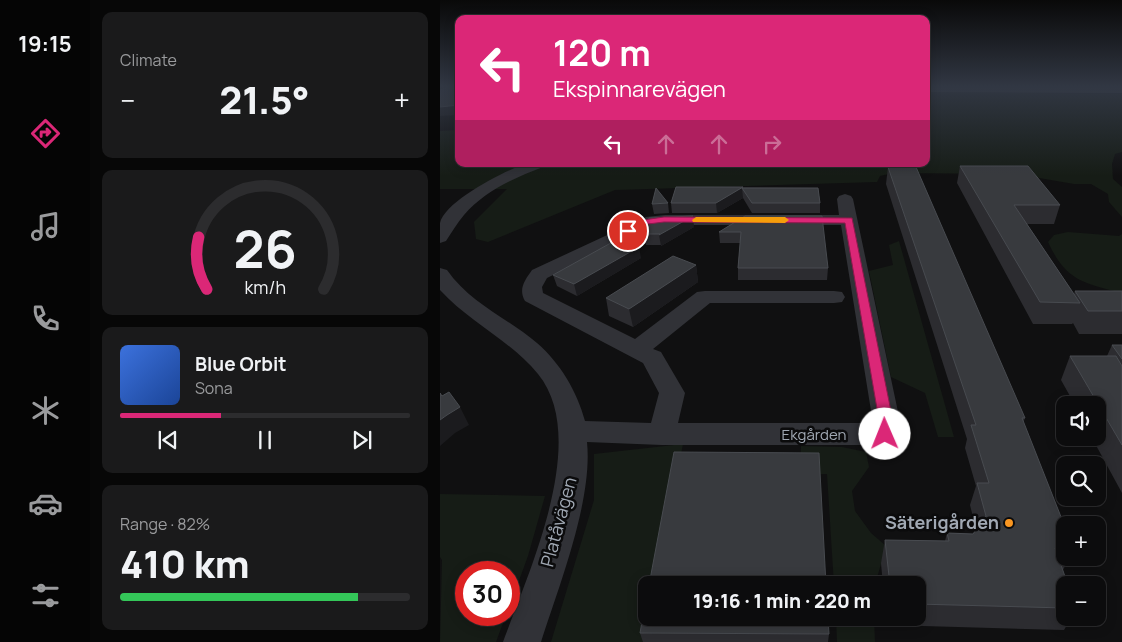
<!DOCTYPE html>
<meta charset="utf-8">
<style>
body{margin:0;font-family:Manrope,sans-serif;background:#1a1a1b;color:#f1f3f6;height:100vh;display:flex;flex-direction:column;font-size:19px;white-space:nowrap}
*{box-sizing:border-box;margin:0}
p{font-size:16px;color:#9a9b9d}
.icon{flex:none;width:28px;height:28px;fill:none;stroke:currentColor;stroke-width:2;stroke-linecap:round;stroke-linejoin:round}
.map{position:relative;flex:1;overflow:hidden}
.panel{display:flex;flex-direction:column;gap:12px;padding:12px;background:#070707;width:350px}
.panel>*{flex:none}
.banner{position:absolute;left:15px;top:15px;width:475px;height:152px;border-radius:10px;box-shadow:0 2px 12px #0003,0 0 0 1px #2c2c2e;background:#db2777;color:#fff;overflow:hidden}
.buttons{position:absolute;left:616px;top:396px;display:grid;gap:10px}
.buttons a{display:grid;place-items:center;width:50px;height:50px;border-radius:10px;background:#0c0c0d;box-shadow:0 2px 12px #0003,0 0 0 1px #2c2c2e;font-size:25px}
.speed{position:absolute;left:15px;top:561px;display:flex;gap:10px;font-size:25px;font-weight:700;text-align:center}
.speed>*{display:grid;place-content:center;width:65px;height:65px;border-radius:50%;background:#0c0c0d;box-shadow:0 2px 12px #0003,0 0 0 1px #2c2c2e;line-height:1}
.speed .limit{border:8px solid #d22;background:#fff;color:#111}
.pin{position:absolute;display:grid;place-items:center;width:42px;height:42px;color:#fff;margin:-21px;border:2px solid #fff;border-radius:50%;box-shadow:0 1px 5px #0007}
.me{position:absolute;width:55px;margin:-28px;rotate:359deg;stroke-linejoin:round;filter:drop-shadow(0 0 4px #0008)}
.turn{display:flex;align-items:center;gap:18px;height:105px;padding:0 15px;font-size:22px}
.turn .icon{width:65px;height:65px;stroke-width:2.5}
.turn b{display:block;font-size:35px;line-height:42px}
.lanes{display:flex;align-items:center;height:48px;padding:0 15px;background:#0003;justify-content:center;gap:25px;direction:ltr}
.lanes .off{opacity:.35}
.big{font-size:38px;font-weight:800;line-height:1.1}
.panel .tile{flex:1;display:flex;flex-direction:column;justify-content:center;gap:8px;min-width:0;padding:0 18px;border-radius:10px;background:#1a1a1b}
.panel .dial{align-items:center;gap:0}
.dial svg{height:130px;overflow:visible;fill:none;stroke:#2c2c2e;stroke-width:7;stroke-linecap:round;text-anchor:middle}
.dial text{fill:#f1f3f6;stroke:none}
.song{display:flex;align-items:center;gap:15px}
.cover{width:60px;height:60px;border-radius:8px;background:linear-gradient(135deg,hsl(220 70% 55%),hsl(220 70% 35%))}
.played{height:5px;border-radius:2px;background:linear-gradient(90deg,#db2777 35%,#2c2c2e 35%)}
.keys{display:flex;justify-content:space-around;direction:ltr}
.heat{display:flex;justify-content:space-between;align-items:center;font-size:28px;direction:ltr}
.charge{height:8px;border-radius:4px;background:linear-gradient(90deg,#34c759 82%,#2c2c2e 0)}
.trip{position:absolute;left:198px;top:576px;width:288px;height:50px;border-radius:10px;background:#0c0c0d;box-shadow:0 2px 12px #0003,0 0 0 1px #2c2c2e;font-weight:800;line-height:50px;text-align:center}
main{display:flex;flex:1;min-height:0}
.dock{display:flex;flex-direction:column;width:90px;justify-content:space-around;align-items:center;background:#050505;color:#9a9b9d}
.dock .icon{width:35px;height:35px}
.dock .current{color:#db2777}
.dock b{font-size:22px;color:#f1f3f6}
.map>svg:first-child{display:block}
.green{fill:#161c16}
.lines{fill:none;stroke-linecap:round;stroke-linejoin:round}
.street{fill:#313237;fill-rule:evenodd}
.secondary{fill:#3f4247;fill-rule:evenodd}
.wall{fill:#2c2c30}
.shaded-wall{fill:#1b1b1e}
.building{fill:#383a3e;stroke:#484b50}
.route{fill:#db2777;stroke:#8e194d}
.slow{fill:#f59e0b}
.poi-dot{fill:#f99621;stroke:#0b0b0c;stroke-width:2}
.labels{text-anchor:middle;stroke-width:5;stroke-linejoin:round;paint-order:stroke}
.street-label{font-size:15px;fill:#a0a8b3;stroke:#0b0b0c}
.near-street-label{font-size:18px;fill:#a0a8b3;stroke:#0b0b0c}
.near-poi-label{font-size:18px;font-weight:bold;fill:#a0a8b3;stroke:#0b0b0c;text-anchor:end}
</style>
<main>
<nav class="dock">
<b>19:15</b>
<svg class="icon current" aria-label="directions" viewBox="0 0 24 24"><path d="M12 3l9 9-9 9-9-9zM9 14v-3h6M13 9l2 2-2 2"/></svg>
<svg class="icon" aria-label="music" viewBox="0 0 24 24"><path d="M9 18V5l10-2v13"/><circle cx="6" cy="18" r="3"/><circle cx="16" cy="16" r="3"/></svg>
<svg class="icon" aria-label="phone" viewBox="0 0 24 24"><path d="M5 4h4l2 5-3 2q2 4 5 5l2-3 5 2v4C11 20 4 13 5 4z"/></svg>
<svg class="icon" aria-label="climate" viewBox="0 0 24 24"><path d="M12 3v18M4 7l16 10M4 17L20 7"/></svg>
<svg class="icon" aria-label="car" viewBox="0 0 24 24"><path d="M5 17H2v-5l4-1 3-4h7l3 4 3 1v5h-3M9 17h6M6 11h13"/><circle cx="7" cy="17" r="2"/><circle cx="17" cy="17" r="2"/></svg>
<svg class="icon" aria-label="filters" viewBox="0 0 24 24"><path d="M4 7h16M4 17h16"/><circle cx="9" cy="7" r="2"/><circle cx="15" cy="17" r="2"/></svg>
</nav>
<section class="panel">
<div class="tile"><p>Climate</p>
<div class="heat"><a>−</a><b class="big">21.5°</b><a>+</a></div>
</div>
<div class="tile dial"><svg viewBox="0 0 100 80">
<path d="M14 69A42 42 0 1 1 86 69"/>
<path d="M14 69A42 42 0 0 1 9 37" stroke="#db2777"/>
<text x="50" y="56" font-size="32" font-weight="700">26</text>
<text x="50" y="72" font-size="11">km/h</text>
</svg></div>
<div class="tile">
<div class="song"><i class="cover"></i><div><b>Blue Orbit</b><p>Sona</p></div></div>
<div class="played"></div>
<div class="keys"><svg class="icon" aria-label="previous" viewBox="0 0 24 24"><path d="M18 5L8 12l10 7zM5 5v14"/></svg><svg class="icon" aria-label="pause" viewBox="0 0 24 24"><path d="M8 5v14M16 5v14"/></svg><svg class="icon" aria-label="next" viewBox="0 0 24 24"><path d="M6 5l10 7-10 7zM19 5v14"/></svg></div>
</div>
<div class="tile"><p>Range · 82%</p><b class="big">410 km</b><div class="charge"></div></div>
</section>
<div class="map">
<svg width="682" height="642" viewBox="0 0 682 642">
<rect width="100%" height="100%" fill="#101011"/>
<!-- green -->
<path class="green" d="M 486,92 L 682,94 L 682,152 L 675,154 L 672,164 L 673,179 L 682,187 L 682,217 L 669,202 L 668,194 L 651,184 L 634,184 L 576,174 L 453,173 L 440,176 L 437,182 L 175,190 L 48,242 L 36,239 L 34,222 L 67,189 L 0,189 L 0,131 L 19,130 L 19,164 L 486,164 Z
M 628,232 L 679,236 L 682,234 L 682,293 C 643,283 626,281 608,242 L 614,235 Z
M 459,241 L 514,437 L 498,437 L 485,393 L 451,377 L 429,271 L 453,265 L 449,245 Z
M 243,444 L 216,585 L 206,585 L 205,642 L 111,642 L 154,500 L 154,454 Z
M 361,446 L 402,447 L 426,452 L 429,467 L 412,491 L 415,511 L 431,533 L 446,546 L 435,585 L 394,585 L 387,474 L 360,475 Z
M 0,494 L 105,496 L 88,556 L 69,608 L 69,572 L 26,572 L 26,615 L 66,615 L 56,642 L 0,642 L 2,560 L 0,557 Z
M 396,618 L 434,618 L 435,642 L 397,642 Z"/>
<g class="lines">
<!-- street -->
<path class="street" d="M 85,164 L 105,164 L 103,167 C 74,178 45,191 24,215 C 17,223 12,232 6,241 L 0,243 C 0,237 0,229 0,223 C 5,201 64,171 85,164 Z
M 405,194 L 411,196 L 413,199 L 461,426 L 455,441 L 445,445 L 222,445 L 147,442 C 153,500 119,586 101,642 L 63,642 C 88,573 151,439 98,374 C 70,340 29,322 0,290 L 0,268 L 7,270 C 30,303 66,317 97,343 C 120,363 137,391 145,421 L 211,423 L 219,393 L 203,363 L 85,301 C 78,289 85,280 92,270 L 206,217 L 225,215 L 399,215 L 397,199 L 399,196 ZM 225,225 L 401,225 L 433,423 L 238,423 L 245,393 L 221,352 L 213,349 L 270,303 L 394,303 L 402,302 L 405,297 L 402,292 L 394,291 L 265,291 L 257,292 L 195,339 L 103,293 L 102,287 L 107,278 L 210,227 Z"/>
<!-- secondary -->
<path class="secondary" d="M 486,86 L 682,86 L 682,93 L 486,92 Z"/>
</g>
<!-- wall -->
<path class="wall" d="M 520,166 L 620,205 L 614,224 L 587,224 L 634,294 L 635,291 L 682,291 L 682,334 L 639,334 L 633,323 L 632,324 L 593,324 L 517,183 Z
M 448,167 L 585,418 L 583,423 L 625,527 L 625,558 L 629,558 L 623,570 L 625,585 L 625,618 L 631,618 L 624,630 L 448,625 L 447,618 L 476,618 L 476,585 L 443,585 L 441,563 L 445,540 L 505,541 L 507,533 L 533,534 L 536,529 L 530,505 L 536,486 L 525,448 L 527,439 L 446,184 Z
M 236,187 L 378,188 L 380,203 L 380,213 L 312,213 L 303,198 L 277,213 L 232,213 L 231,203 Z
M 228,203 L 229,213 L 214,214 L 212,204 Z
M 305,216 L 388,268 L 387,280 L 298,280 L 298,268 L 300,243 L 280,243 L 279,232 Z
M 254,227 L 221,246 L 221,245 L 206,245 L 204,234 Z
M 201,258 L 137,296 L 117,286 L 113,275 Z
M 256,265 L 258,282 L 193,327 L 169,316 L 166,298 Z
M 672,345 L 682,345 L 682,493 L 652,438 L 658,438 L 658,405 L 635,405 L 621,380 L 630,356 L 667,356 Z
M 200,633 L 389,634 L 388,642 L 203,642 Z"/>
<!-- shaded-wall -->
<path class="shaded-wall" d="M 0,86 L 7,86 L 0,89 Z
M 19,105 L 19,115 L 0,116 L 0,107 Z
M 302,188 L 303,198 L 277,213 L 276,203 Z
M 253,216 L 254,227 L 221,246 L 219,235 Z
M 199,247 L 201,258 L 137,296 L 134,284 Z
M 256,265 L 258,282 L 193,327 L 189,309 Z
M 20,407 L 29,425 L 15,433 L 0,446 L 0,420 L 7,415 Z"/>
<!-- building -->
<path class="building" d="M 11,86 L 19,86 L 19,105 L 0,107 L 0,90 Z
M 520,166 L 588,166 L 620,205 L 574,205 L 640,303 L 600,302 Z
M 448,167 L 476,167 L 585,418 L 582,418 L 625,527 L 625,548 L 615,548 L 628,585 L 625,585 L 625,608 L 476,604 L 476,585 L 450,585 L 445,540 L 509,541 L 507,533 L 533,534 L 546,516 L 537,483 L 549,483 L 531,425 L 536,425 Z
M 236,187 L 303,187 L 276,203 L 231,203 Z
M 216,188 L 228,203 L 212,204 Z
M 302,188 L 378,188 L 380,203 L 312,203 Z
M 253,216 L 219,235 L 220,234 L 204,234 L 209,218 Z
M 305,216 L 382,216 L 388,268 L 298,268 L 301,232 L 279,232 Z
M 178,239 L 199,247 L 134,284 L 113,275 Z
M 233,256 L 256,265 L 189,309 L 166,298 Z
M 635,291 L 682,291 L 682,311 L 648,311 Z
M 672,345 L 682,345 L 682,359 Z
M 630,356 L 676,356 L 682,366 L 682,445 Z
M 9,392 L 20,407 L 7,415 L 0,420 L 0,393 L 2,396 Z
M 234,452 L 379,453 L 386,585 L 209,585 Z
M 206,599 L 206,618 L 388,618 L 389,634 L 200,633 Z"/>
<!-- sky -->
<linearGradient id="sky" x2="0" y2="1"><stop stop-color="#090909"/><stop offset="0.49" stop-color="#313743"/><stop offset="1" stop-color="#313743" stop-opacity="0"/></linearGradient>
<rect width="682" height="176" fill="url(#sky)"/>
<!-- route -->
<path class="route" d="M 224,217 L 412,218 L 454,426 L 450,438 L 445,440 L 440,438 L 438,434 L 440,426 L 405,223 L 224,222 L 208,224 L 188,233 L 184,231 L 203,220 Z"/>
<!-- slow -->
<path class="slow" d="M 256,217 L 345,217 L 349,220 L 345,223 L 253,222 L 252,220 Z"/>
<!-- markers -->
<circle class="poi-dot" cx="569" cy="523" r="5"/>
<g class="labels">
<!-- street labels -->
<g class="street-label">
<text x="374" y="440">Ekgården</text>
</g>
<!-- near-street labels -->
<g class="near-street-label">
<text transform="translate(119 522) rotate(-75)" y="6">Platåvägen</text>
</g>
<!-- near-poi labels -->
<g class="near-poi-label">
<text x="559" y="529">Säterigården</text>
</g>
</g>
</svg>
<div class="buttons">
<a><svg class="icon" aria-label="sound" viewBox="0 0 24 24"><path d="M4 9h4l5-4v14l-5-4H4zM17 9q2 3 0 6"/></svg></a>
<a><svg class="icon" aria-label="search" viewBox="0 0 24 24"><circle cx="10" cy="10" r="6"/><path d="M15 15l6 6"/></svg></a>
<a>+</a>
<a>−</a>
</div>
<div class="speed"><div class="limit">30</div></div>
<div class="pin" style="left:188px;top:231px;background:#d93025"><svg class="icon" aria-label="arrive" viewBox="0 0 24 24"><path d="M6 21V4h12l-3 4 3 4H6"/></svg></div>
<svg class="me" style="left:445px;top:434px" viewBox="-20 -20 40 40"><circle r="19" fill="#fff"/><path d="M0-13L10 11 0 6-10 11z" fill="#db2777"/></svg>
<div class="trip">19:16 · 1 min · 220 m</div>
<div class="banner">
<div class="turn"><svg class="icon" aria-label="left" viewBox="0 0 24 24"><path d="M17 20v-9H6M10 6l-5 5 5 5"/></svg><div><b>120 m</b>Ekspinnarevägen</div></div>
<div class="lanes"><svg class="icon" aria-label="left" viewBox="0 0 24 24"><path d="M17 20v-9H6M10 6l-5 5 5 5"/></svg><svg class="icon off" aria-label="ahead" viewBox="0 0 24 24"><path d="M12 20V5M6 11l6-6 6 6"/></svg><svg class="icon off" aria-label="ahead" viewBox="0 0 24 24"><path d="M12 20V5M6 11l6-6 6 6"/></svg><svg class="icon off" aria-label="right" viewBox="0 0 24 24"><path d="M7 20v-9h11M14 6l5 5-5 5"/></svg></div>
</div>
</div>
</main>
